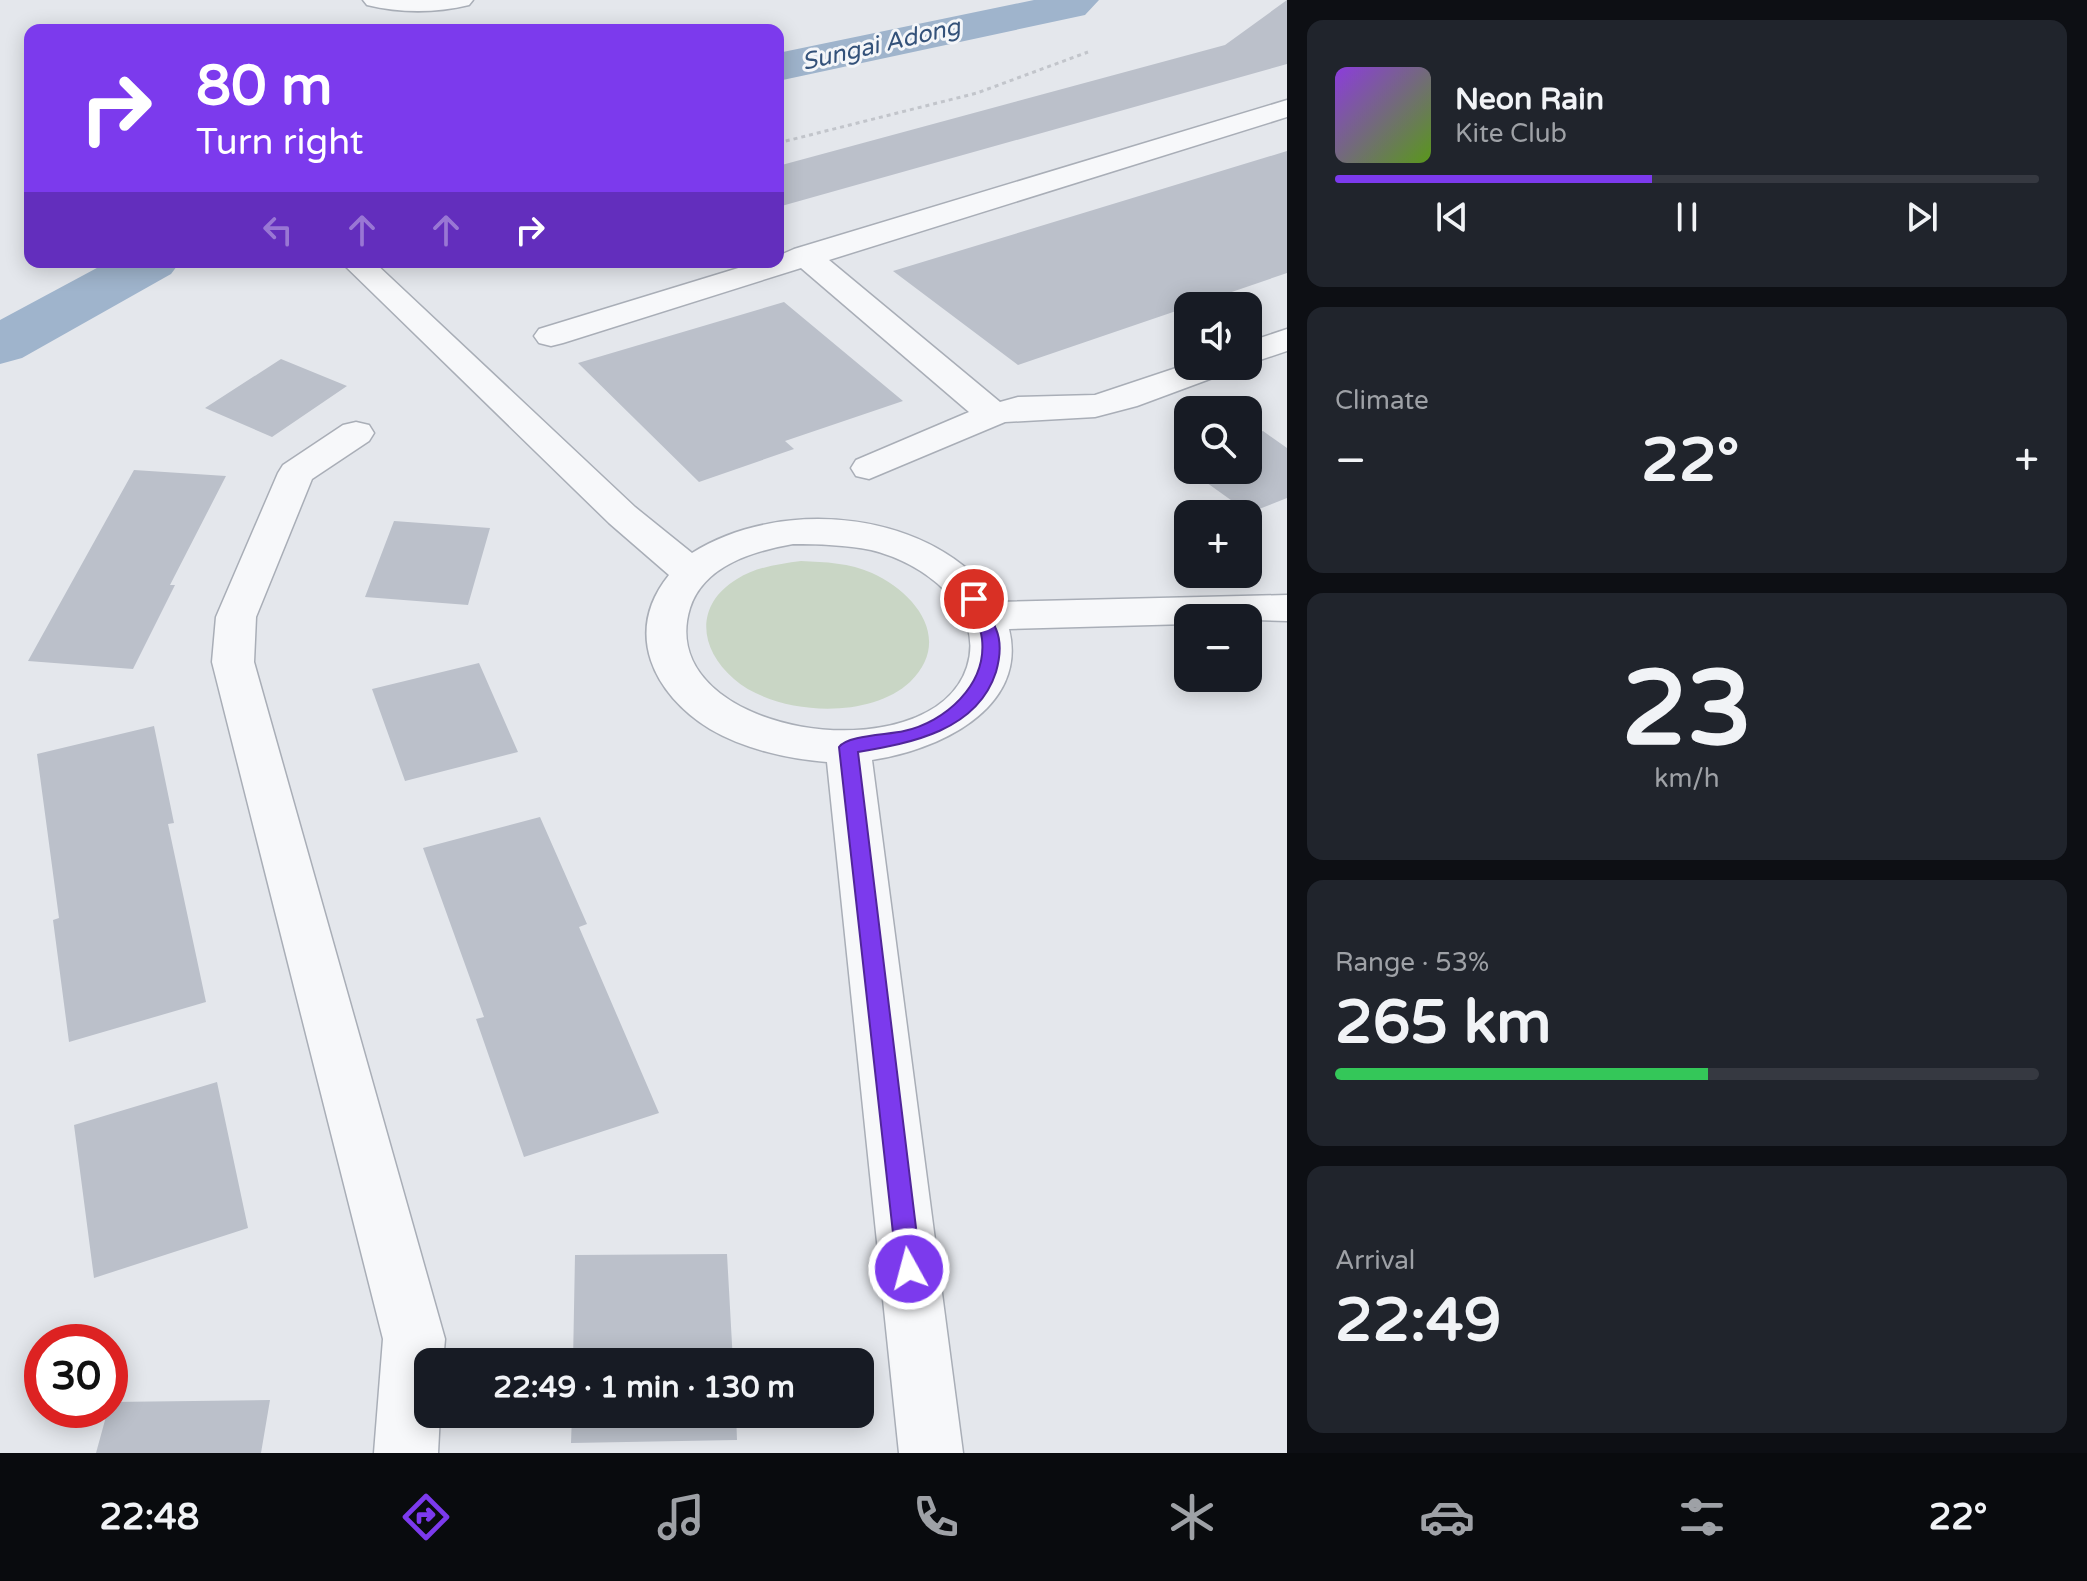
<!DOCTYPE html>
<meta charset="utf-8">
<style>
body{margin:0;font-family:"Varela Round",sans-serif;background:#20242c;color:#f1f3f6;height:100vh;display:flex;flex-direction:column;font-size:30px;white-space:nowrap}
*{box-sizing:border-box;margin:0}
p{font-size:26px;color:#9ea1a6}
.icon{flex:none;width:44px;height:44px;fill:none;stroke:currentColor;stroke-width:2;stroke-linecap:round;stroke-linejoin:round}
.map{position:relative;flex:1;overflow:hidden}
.panel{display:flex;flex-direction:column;gap:20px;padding:20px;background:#0d0f14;width:800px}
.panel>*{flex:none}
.guide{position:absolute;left:24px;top:24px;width:760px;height:244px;border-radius:16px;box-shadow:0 4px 20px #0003;background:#7c3aed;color:#fff;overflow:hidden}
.fabs{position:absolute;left:1174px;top:292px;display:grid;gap:16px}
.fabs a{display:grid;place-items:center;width:88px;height:88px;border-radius:16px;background:#171b24;box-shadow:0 4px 20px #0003;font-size:40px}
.speed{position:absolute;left:24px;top:1324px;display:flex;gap:16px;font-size:40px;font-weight:700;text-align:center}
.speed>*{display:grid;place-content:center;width:104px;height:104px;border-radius:50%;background:#171b24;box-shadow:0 4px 20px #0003;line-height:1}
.speed .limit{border:12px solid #d22;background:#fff;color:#111}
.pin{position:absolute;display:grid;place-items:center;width:68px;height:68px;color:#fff;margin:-34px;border:4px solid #fff;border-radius:50%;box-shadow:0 2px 8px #0007}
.me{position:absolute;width:88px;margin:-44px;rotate:353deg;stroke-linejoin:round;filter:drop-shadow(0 0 6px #0008)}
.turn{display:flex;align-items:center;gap:28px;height:168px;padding:0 40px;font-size:36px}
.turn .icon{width:104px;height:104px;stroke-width:2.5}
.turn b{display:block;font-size:56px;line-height:68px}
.lanes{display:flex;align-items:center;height:76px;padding:0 40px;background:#0003;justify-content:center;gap:40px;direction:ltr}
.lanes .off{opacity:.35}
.big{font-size:60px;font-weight:700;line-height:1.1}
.panel .tile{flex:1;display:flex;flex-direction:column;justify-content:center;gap:12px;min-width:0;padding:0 28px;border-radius:16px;background:#20242c}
.panel .dial{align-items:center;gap:0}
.dial b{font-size:104px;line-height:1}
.song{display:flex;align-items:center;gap:24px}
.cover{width:96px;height:96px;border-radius:12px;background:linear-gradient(135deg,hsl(270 70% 55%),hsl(90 70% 35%))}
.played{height:8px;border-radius:4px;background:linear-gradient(90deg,#7c3aed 45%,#363941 45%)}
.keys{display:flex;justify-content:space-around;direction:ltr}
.heat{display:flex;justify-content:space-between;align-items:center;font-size:44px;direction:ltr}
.charge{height:12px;border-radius:6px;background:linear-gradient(90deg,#34c759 53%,#363941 0)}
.trip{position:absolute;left:414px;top:1348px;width:460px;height:80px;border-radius:16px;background:#171b24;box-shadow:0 4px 20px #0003;font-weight:700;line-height:80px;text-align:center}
.tab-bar{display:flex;height:128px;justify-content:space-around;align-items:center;background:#090b0e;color:#9ea1a6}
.tab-bar .icon{width:56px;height:56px}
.tab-bar .selected{color:#7c3aed}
.tab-bar b{font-size:36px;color:#f1f3f6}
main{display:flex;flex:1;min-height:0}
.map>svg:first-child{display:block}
.green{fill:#c9d6c5}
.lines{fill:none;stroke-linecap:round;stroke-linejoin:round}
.river{fill:#9fb4cc;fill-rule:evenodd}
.building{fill:#bbc0ca}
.minor-casing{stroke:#a9aeb7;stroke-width:3}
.path{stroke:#c2c5cb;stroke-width:3;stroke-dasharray:4 4;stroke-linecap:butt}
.minor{fill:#f7f8fa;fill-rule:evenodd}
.route{fill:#7c3aed;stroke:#51269a;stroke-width:2}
.labels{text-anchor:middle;stroke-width:6;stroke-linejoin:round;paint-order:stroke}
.far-water-label{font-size:24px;font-style:italic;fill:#34527a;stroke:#f4f6f9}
</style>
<main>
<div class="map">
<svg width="1287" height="1453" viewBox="0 0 1287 1453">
<rect width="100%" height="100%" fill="#e4e7ec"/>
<!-- green -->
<path class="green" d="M 801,561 C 825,562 850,563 872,573 C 916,593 953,640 910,682 C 868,721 775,715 734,679 C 699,649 694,605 737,579 C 756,567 779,564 801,561 Z"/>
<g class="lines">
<!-- river -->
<path class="river" d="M 1034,0 L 1099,0 L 1085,15 L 778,81 L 778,53 Z
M 108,262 L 180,262 L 171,274 L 22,358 L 0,364 L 0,320 Z"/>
</g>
<!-- building -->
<path class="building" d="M 1287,0 L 1287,64 L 778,207 L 778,166 L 1225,45 Z
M 1287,151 L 1287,273 L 1018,365 L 893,271 Z
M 784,302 L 903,401 L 785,441 L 794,449 L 699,482 L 578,363 Z
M 281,359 L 347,386 L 272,437 L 205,408 Z
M 1263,431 L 1287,448 L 1287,498 L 1249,513 L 1189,470 L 1248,470 L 1248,437 Z
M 134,470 L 226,476 L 170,585 L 175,585 L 133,669 L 28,661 Z
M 394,521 L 490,528 L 468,605 L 365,597 Z
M 479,663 L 518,752 L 405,781 L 372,689 Z
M 154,726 L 174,823 L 168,824 L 206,1002 L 69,1042 L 53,920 L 59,918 L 37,754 Z
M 540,817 L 587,924 L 579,927 L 659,1113 L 524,1157 L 476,1019 L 484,1017 L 423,848 Z
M 217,1082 L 248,1228 L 94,1278 L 74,1125 Z
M 727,1254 L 733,1362 L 573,1362 L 575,1255 Z
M 270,1400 L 261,1453 L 96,1453 L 110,1402 Z
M 572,1414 L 736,1414 L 737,1440 L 571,1443 Z"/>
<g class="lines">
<defs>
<path id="minor" d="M 363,0 L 473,0 L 469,5 C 436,13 400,13 367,5 Z
M 1287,100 L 1287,117 L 829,260 L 1000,402 L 1018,397 L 1095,395 L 1188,364 L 1231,366 L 1226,373 L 1137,406 L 1095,417 L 1005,422 L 869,479 L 856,476 L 851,468 L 856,460 L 969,412 L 801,268 L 563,343 L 551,346 L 539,343 L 534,336 L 539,329 L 758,262 L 778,262 L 778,256 L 794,249 Z
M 341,262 L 374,262 L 635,507 L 692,553 C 782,496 935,510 997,602 L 1287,595 L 1287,621 L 1188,618 L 1188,624 L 1009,629 C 1029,710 935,751 872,760 L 963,1453 L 899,1453 L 827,762 C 788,759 744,749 710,729 C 653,694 623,632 669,575 L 609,523 ZM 793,544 C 819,544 846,545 871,550 C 922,562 986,608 967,667 C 931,777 651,735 690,608 C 704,565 754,551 793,544 Z
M 1287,329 L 1287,351 L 1248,364 L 1248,342 Z
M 356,422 L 369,425 L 374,433 L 369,441 L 312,479 L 256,617 L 254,662 L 445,1339 L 443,1362 L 428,1362 L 428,1414 L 440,1414 L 438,1453 L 374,1453 L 383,1339 L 212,662 L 216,617 L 278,473 L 283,465 L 343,425 Z"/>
</defs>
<!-- minor casing -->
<use href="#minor" class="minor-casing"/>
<!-- path -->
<path class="path" d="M 778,143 L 977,93 L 1088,52"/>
<!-- minor -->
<use href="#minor" class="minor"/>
</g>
<!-- route -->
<path class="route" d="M 974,593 C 987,597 991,618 996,629 C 1002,643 1000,658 996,672 C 977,731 911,743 858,752 L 921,1269 L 918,1277 L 909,1280 L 901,1277 L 897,1269 L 839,747 C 847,735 888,735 904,731 C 945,722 987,685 982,639 C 981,626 971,611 966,599 Z"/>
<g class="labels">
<!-- far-water labels -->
<g class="far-water-label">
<text transform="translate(881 44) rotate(-13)" y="8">Sungai Adong</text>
</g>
</g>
</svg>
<div class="fabs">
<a><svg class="icon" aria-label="sound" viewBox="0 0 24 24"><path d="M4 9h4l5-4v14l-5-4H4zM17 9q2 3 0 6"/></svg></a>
<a><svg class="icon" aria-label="search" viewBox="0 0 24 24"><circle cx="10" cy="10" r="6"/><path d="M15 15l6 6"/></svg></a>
<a>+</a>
<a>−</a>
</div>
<div class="speed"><div class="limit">30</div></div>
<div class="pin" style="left:974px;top:599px;background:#d93025"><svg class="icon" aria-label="arrive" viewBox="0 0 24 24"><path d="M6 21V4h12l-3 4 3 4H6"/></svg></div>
<svg class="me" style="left:909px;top:1269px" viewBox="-20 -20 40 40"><circle r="17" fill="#7c3aed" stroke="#fff" stroke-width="3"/><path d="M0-11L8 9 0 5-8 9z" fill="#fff"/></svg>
<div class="trip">22:49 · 1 min · 130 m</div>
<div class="guide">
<div class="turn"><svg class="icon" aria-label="right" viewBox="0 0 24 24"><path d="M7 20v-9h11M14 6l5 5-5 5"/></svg><div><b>80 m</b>Turn right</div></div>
<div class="lanes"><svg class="icon off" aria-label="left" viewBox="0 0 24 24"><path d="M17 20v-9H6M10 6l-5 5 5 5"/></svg><svg class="icon off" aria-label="ahead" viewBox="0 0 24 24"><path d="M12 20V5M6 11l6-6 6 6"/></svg><svg class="icon off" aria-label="ahead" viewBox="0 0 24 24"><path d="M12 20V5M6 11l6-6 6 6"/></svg><svg class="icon" aria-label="right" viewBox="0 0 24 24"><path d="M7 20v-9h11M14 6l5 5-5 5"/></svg></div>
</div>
</div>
<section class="panel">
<div class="tile">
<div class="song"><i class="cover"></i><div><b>Neon Rain</b><p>Kite Club</p></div></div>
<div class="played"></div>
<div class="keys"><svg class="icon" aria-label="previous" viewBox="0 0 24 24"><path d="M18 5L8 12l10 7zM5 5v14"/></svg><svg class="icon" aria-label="pause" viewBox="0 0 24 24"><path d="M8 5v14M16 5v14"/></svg><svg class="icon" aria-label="next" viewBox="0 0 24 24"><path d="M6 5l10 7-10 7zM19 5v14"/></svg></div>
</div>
<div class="tile"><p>Climate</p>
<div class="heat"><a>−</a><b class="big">22°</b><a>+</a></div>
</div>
<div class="tile dial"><b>23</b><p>km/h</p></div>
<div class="tile"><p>Range · 53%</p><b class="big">265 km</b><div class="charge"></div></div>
<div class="tile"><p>Arrival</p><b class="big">22:49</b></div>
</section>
</main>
<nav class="tab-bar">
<b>22:48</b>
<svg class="icon selected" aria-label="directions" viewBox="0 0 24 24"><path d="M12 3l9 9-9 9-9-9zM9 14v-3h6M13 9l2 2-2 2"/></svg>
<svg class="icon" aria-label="music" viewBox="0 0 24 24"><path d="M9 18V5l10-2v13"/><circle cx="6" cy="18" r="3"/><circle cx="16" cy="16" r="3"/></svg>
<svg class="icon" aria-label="phone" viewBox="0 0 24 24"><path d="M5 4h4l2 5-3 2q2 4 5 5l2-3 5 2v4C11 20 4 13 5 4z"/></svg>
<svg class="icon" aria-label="climate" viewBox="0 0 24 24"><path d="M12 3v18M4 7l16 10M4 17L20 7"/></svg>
<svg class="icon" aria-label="car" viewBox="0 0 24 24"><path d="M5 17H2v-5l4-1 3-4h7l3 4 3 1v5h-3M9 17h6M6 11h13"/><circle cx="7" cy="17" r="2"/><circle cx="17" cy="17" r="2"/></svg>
<svg class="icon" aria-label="filters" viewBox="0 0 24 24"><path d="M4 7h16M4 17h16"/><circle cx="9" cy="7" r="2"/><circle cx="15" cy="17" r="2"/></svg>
<b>22°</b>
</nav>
